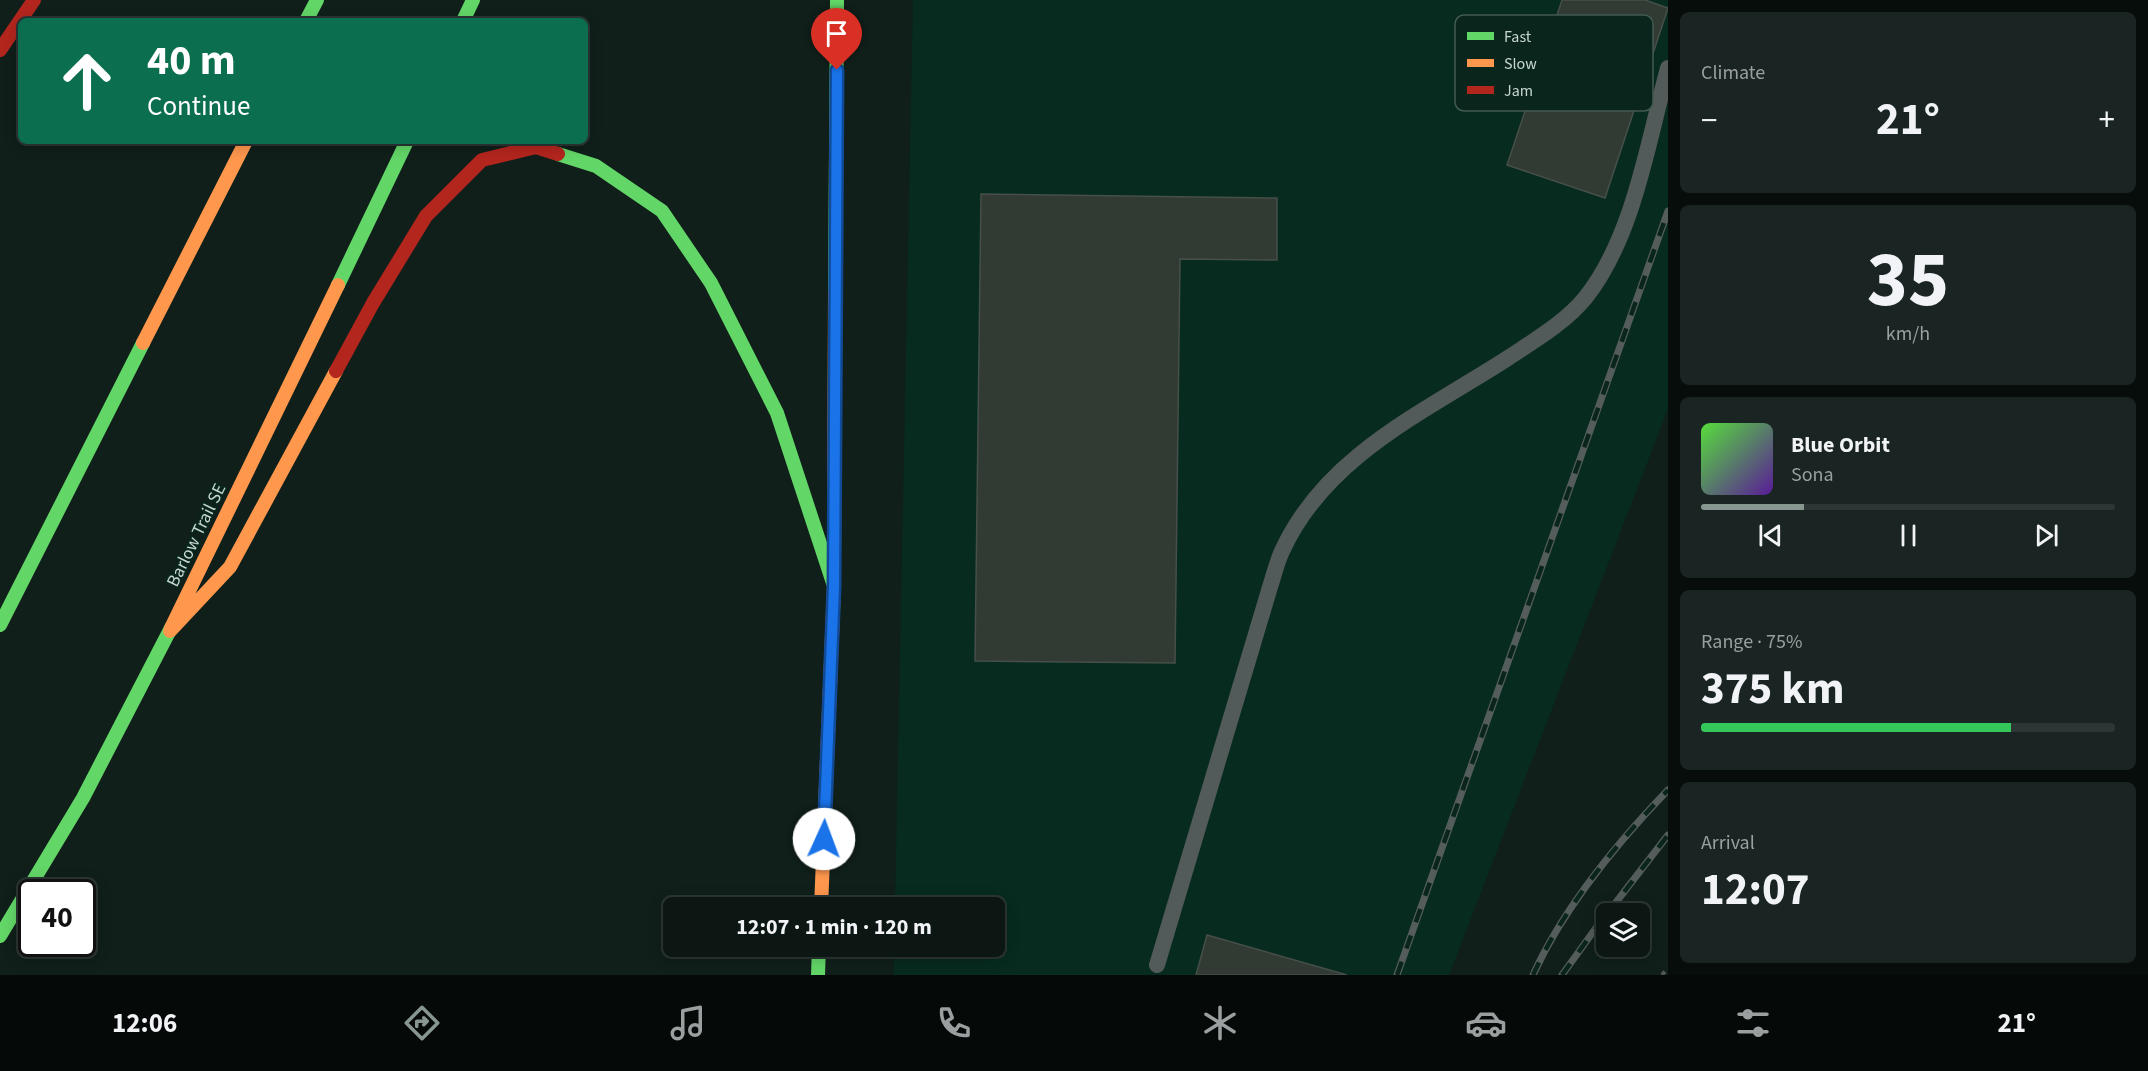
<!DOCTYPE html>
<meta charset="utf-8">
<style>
body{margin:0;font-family:"Source Sans 3",sans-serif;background:#1a2422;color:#f1f3f6;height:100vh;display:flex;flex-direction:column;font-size:22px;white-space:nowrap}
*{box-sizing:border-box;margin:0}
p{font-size:20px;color:#9a9fa0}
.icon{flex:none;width:33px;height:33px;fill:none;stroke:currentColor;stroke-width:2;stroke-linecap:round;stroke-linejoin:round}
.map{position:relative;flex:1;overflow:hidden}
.details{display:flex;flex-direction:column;gap:12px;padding:12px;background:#070d0b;width:480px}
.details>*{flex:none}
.top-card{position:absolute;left:18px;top:18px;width:570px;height:126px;border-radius:9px;box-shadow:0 3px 15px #0003,0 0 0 2px #2c3634;background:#0b6e4f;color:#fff;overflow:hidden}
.fabs{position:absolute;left:1596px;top:903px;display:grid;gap:12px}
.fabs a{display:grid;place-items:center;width:54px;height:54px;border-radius:9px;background:#0c1714;box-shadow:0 3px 15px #0003,0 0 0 2px #2c3634;font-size:30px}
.speed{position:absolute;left:18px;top:879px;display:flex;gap:12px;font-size:30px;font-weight:700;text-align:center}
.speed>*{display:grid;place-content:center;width:78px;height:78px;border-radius:50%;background:#0c1714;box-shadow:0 3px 15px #0003,0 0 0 2px #2c3634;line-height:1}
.speed .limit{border:3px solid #111;border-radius:9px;background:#fff;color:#111}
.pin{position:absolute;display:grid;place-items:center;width:51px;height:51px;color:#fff;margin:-62px -26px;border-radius:50% 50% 50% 0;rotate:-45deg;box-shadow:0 0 6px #0007}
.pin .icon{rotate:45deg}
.me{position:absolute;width:66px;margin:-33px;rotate:2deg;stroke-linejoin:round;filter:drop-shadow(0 0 4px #0008)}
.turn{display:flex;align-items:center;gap:21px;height:126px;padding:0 30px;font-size:27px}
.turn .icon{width:78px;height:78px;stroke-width:2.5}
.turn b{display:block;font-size:42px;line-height:51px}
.big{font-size:45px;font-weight:700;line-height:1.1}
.details .widget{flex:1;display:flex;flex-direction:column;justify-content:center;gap:9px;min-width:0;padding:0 21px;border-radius:9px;background:#1a2422}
.details .dial{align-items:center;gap:0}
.dial b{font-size:78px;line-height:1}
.song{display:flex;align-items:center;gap:18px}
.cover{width:72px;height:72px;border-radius:9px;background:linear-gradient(135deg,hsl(110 70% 55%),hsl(270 70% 35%))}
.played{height:6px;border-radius:3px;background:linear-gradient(90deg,#879790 25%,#2c3634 25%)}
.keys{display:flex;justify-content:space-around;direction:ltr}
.heat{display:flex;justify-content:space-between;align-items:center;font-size:33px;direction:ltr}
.charge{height:9px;border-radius:4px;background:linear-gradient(90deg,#34c759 75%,#2c3634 0)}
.trip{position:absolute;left:663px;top:897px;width:342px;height:60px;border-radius:9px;background:#0c1714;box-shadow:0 3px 15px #0003,0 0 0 2px #2c3634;font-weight:700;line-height:60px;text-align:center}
.tabs{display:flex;height:96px;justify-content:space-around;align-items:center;background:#050908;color:#9a9fa0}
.tabs .icon{width:42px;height:42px}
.tabs .selected{color:#879790}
.tabs b{font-size:27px;color:#f1f3f6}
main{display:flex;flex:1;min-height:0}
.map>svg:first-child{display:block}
.built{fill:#072b1f}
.building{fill:#313b34;stroke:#464f49;stroke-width:1.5}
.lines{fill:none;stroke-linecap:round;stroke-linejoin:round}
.path{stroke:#505856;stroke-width:4;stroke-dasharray:4.5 4.5;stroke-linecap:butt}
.lane{stroke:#535a5a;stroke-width:16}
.fast{stroke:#63d668;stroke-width:14}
.slow{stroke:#ff974d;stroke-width:14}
.jam{stroke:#b3261e;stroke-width:14}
.rail-casing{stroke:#545d5b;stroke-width:7}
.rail{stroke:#0a251b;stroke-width:4.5;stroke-dasharray:14;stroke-linecap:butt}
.route-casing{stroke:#114b97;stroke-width:15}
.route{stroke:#1a73e8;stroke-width:10}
.labels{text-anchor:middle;stroke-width:4.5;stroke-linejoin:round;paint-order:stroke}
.street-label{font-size:18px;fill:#c7d7d0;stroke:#0a251b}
.key{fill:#0a251b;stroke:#435a51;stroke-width:1.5}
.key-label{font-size:16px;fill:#c7d7d0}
</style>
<main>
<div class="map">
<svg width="1668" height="975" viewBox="0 0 1668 975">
<rect width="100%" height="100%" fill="#101f1a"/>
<!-- built -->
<path class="built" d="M 913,0 L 1668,0 L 1668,409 L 1449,975 L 894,975 L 894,947 L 994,946 L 994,908 L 895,907 Z"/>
<!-- building -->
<path class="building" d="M 1562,0 L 1645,0 L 1668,8 L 1605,198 L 1507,165 Z
M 981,194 L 1277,198 L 1277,260 L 1180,259 L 1175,663 L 975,661 Z
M 1207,935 L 1347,975 L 1196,975 Z"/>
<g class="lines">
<!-- path -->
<path class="path" d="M 1662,975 L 1668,968"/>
<!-- lane -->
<path class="lane" d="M 1157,965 L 1270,587 C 1274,575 1277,561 1283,549 C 1327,455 1426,411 1508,358 C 1535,340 1566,322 1586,297 C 1634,236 1648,141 1668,68"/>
<!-- fast -->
<path class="fast" d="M 306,21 L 317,0
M 463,21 L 473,0
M 558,154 L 596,166 L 662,211 L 711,283 L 777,413 L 834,586
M 338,285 L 407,141
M 835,293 L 837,0
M 0,625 L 143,343
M 0,936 L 83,798 L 171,628
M 818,975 L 819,946"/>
<!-- slow -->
<path class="slow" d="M 143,343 L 246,141
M 834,558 L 835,293
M 171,628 L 338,285
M 170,631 L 230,567 L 336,371
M 821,908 L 834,586"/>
<!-- jam -->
<path class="jam" d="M 0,50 L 34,0
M 336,371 L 373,303 L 426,216 L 482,160 L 536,147 L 558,154"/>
<defs>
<path id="rail" d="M 1607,914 L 1668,835
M 1397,975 L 1668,211
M 1533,975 C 1564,907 1616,844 1668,790
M 1562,975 L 1606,914"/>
</defs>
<!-- rail casing -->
<use href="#rail" class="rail-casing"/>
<!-- rail -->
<use href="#rail" class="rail"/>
</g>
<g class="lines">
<defs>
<path id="route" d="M 824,839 L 834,586 L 837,70"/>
</defs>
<!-- route casing -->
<use href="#route" class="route-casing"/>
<!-- route -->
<use href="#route" class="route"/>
</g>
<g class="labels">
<!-- street labels -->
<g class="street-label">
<text transform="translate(196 535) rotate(-64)" y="6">Barlow Trail SE</text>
</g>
</g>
<!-- legend -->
<rect x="1455" y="15" width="198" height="96" rx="9" class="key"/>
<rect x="1467" y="32" width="27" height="8" fill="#63d668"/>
<rect x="1467" y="59" width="27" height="8" fill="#ff974d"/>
<rect x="1467" y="86" width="27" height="8" fill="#b3261e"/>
<g class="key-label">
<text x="1504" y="42">Fast</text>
<text x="1504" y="69">Slow</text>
<text x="1504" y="96">Jam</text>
</g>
</svg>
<div class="fabs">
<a><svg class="icon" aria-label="layers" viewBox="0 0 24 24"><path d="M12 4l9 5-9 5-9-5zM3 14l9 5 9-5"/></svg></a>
</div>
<div class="speed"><div class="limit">40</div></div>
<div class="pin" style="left:837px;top:70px;background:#d93025"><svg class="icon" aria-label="arrive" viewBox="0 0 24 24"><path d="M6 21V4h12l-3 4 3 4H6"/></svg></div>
<svg class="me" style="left:824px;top:839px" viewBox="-20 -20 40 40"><circle r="19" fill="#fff"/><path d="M0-13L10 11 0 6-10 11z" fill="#1a73e8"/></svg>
<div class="trip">12:07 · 1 min · 120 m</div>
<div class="top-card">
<div class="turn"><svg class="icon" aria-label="ahead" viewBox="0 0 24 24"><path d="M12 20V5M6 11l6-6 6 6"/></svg><div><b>40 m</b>Continue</div></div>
</div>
</div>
<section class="details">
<div class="widget"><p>Climate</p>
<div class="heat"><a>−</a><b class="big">21°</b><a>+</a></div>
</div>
<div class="widget dial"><b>35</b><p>km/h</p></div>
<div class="widget">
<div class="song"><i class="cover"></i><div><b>Blue Orbit</b><p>Sona</p></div></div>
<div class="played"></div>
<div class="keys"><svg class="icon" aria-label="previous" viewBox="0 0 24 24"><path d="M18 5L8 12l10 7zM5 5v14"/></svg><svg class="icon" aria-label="pause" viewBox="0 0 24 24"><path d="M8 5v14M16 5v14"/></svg><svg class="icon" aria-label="next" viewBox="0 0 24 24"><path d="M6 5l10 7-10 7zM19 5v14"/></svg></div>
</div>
<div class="widget"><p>Range · 75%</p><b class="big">375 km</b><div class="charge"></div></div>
<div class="widget"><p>Arrival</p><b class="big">12:07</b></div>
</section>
</main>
<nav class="tabs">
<b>12:06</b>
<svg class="icon selected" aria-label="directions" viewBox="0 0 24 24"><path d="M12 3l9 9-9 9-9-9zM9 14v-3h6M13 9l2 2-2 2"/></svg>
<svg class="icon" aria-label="music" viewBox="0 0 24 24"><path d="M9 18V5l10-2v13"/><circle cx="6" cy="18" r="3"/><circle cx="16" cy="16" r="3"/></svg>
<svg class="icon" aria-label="phone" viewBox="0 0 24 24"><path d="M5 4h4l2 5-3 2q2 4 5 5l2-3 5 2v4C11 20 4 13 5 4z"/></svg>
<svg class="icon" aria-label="climate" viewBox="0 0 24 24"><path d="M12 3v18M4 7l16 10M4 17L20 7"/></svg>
<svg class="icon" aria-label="car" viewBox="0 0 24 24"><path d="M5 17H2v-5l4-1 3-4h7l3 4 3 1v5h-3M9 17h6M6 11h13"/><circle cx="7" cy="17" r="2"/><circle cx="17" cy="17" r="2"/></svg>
<svg class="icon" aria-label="filters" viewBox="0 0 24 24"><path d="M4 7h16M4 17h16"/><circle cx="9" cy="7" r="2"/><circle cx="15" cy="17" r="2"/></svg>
<b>21°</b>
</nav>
